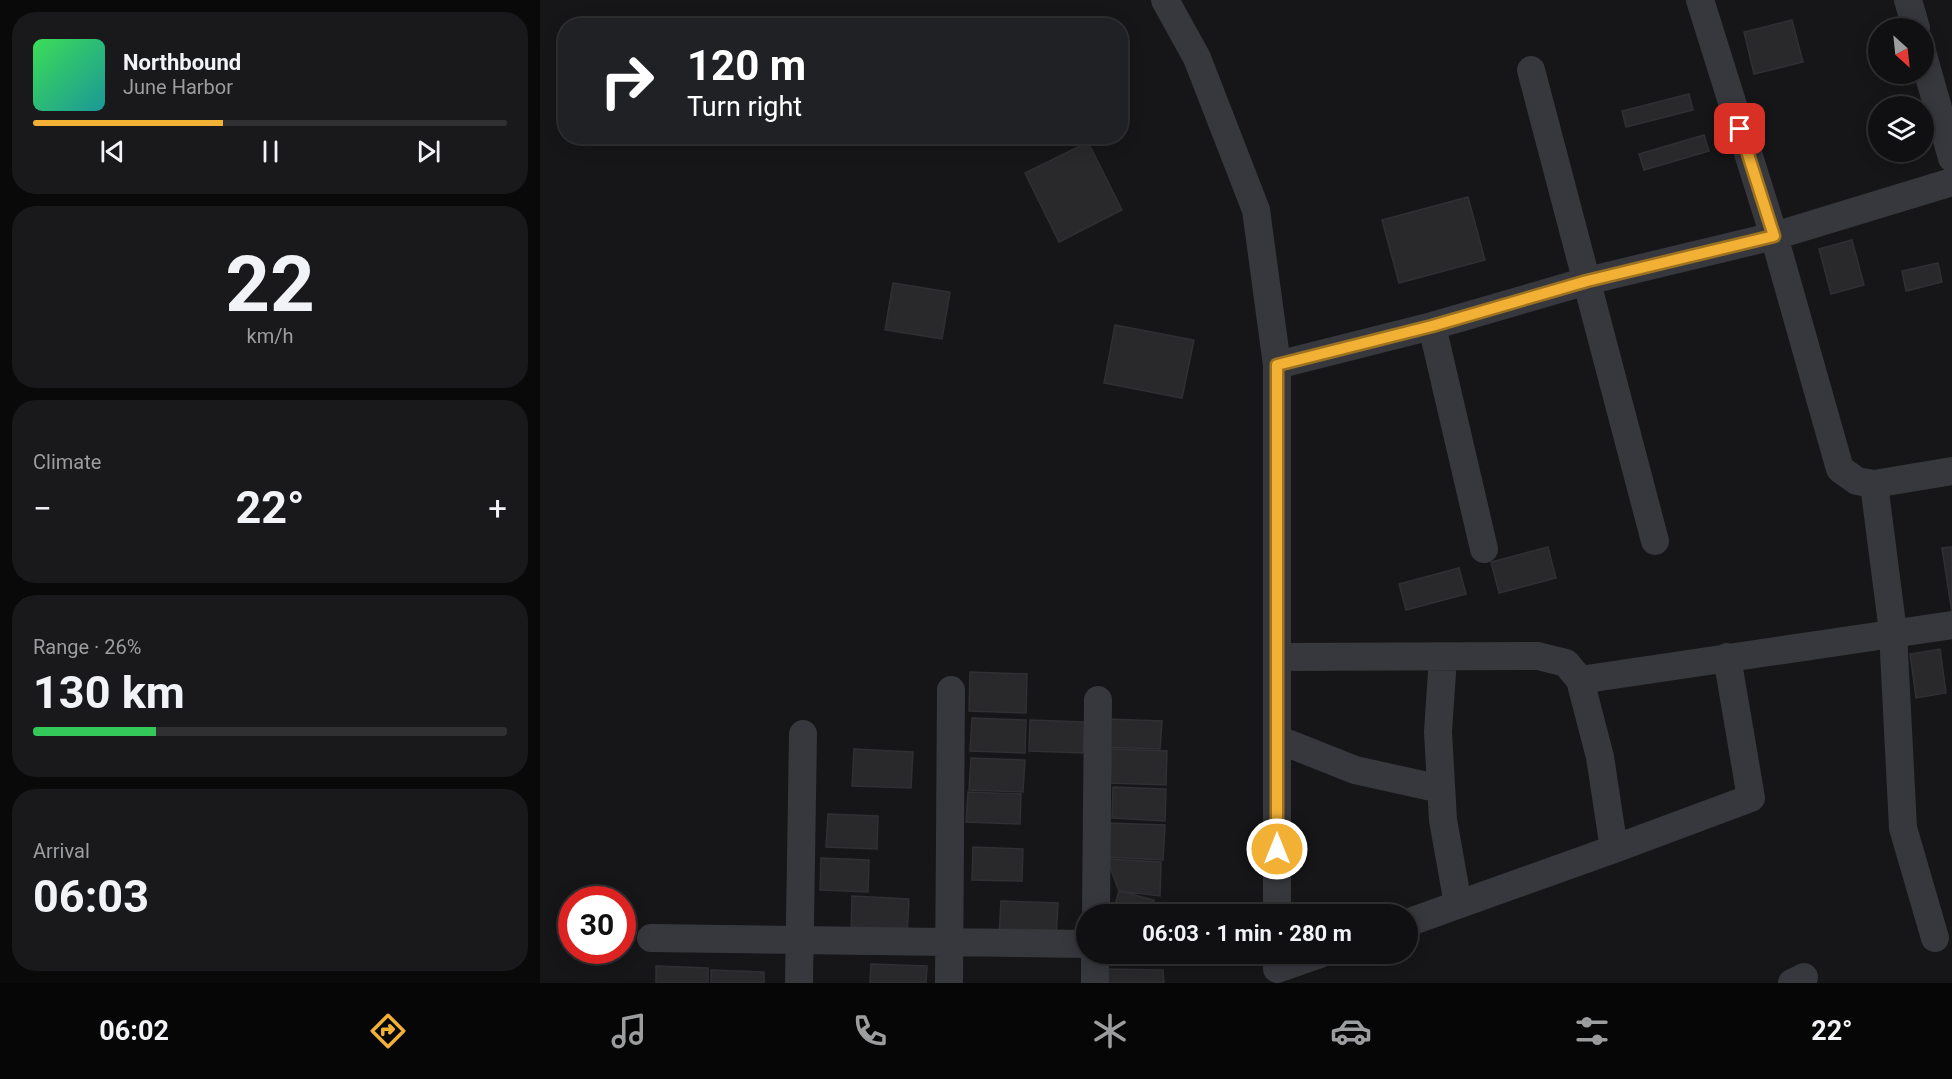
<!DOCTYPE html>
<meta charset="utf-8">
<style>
body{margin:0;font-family:Roboto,sans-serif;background:#19191b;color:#f1f3f6;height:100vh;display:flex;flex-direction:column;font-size:22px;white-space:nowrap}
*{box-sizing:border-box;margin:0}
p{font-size:20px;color:#9c9d9f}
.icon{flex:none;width:33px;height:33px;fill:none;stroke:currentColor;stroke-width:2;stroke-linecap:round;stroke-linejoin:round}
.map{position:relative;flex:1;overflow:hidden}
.drawer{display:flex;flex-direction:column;gap:12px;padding:12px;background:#09090a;width:540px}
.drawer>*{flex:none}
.top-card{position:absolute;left:18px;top:18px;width:570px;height:126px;border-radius:24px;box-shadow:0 3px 15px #0003,0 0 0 2px #303032;background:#202124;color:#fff;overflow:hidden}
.needle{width:39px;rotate:153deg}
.buttons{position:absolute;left:1328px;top:18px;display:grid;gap:12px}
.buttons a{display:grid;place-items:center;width:66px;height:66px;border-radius:50%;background:#101012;box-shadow:0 3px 15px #0003,0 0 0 2px #303032;font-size:30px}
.speed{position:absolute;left:18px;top:886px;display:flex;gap:12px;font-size:30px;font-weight:700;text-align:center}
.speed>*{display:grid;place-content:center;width:78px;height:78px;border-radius:50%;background:#101012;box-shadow:0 3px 15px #0003,0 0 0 2px #303032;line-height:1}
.speed .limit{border:9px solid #d22;background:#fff;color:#111}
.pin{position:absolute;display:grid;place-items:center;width:51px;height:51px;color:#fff;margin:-26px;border-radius:12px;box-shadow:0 3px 9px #0006}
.me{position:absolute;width:66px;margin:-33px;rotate:0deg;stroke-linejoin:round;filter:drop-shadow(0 0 4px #0008)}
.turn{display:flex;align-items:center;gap:21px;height:126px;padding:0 30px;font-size:27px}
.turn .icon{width:78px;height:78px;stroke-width:2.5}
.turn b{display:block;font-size:42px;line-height:51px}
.big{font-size:45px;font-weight:700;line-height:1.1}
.drawer .card{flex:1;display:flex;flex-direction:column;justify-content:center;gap:9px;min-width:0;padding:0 21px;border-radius:24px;background:#19191b}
.drawer .dial{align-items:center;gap:0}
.dial b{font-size:78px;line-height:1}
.song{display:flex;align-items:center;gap:18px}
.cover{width:72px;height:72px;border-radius:9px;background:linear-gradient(135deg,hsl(130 70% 55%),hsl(180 70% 35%))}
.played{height:6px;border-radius:3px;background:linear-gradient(90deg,#f2b134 40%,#303032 40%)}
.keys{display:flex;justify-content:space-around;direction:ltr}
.heat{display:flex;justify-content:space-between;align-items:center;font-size:33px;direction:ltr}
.charge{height:9px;border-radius:4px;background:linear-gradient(90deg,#34c759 26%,#303032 0)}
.trip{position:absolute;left:536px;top:904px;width:342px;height:60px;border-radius:30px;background:#101012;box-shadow:0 3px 15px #0003,0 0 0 2px #303032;font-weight:700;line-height:60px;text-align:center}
.tabs{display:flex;height:96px;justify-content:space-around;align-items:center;background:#060607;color:#9c9d9f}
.tabs .icon{width:42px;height:42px}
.tabs .current{color:#f2b134}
.tabs b{font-size:27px;color:#f1f3f6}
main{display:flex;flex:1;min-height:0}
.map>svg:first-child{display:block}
.building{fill:#29292c;stroke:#303034;stroke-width:1.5}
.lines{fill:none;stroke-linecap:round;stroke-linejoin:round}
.street{stroke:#37383d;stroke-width:28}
.route-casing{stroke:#9d7322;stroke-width:15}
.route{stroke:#f2b134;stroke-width:10}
</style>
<main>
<section class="drawer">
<div class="card">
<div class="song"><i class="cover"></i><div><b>Northbound</b><p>June Harbor</p></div></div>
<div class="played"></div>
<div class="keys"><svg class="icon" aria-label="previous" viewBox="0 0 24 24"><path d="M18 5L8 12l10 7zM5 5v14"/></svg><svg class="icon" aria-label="pause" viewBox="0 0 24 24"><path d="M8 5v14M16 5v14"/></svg><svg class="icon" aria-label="next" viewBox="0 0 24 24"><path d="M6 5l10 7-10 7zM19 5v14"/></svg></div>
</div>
<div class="card dial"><b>22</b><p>km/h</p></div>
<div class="card"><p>Climate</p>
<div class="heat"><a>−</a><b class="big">22°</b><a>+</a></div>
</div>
<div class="card"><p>Range · 26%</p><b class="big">130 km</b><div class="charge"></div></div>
<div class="card"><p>Arrival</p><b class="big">06:03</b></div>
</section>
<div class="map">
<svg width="1412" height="983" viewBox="0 0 1412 983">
<rect width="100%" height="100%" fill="#161618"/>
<!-- building -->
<path class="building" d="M 1252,20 L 1263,62 L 1214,74 L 1204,32 Z
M 1149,94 L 1153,110 L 1086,127 L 1082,111 Z
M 1164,135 L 1169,151 L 1104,170 L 1099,154 Z
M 548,142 L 582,210 L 519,242 L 485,173 Z
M 928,197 L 945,260 L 859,283 L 842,220 Z
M 1312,240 L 1324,285 L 1291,294 L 1279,249 Z
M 1398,263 L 1402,282 L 1366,291 L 1362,271 Z
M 353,283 L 410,292 L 402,339 L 345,330 Z
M 575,325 L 654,340 L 642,398 L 564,383 Z
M 1008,547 L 1016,578 L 959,593 L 951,562 Z
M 1412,547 L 1412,613 L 1402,548 Z
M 919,568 L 926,594 L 866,610 L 859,584 Z
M 1400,649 L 1406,693 L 1376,698 L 1370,654 Z
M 430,672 L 487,674 L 486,713 L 429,711 Z
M 432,718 L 486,720 L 485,753 L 430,751 Z
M 566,719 L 622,721 L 620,749 L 565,747 Z
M 490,720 L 545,722 L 543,753 L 489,751 Z
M 314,749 L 373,752 L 371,788 L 312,786 Z
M 572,749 L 627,751 L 626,785 L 570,783 Z
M 431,758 L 485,760 L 483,792 L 429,790 Z
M 573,787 L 626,789 L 625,821 L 572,818 Z
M 428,792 L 481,794 L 480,824 L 426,822 Z
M 288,814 L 338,816 L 337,849 L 286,847 Z
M 567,823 L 625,825 L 623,860 L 566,857 Z
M 433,847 L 483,849 L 482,881 L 432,880 Z
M 281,858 L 329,860 L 328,892 L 280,890 Z
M 567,859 L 621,862 L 620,896 L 579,891 Z
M 579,891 L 614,900 L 614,915 L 572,915 Z
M 312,896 L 369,899 L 367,937 L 311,934 Z
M 461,901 L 518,903 L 516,939 L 459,936 Z
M 331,964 L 387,966 L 386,983 L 330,983 Z
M 116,966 L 168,968 L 168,983 L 116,983 Z
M 566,969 L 623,970 L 624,983 L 566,983 Z
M 171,970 L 224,972 L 224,983 L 171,983 Z"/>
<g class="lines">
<!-- street -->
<path class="street" d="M 625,0 L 657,58 L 716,210 L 737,365 L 737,915
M 1160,0 L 1234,236 L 1300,469 L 1317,481 L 1334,484 L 1412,471
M 1368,0 L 1376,28
M 1383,55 L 1412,158
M 991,70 L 1115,541
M 892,326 L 944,549
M 737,365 L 892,326 L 1047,281 L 1234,236 L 1412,182
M 1334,484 L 1353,632 L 1363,828 L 1395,938
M 737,657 L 998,656 L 1026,663 L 1040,680 L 1060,757 L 1074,849
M 903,657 L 898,732 L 903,820 L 918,904
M 1040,680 L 1412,625
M 737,739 L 815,770 L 901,789
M 556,915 L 558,700
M 867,923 L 1074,849 L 1211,798 L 1187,657
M 111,938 L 546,944
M 737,969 L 780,954
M 259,983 L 263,734
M 409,983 L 411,690
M 555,983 L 555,954
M 1252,983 L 1264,977"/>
</g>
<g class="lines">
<defs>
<path id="route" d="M 737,849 L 737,365 L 892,326 L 1047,281 L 1234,236 L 1200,129"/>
</defs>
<!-- route casing -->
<use href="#route" class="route-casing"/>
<!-- route -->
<use href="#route" class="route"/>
</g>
</svg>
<div class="buttons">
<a><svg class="needle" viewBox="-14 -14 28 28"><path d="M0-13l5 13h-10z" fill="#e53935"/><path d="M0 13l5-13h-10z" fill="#9c9d9f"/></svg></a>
<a><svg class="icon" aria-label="layers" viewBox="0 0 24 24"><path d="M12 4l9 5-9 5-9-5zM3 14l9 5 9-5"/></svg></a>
</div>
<div class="speed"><div class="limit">30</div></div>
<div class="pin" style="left:1200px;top:129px;background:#d93025"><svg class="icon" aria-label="arrive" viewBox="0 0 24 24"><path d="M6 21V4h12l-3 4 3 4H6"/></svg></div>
<svg class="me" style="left:737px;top:849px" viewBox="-20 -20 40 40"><circle r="17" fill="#f2b134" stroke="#fff" stroke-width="3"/><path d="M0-11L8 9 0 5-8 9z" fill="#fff"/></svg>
<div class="trip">06:03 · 1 min · 280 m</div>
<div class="top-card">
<div class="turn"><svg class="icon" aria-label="right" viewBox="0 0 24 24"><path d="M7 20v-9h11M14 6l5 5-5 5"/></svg><div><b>120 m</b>Turn right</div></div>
</div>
</div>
</main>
<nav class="tabs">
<b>06:02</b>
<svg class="icon current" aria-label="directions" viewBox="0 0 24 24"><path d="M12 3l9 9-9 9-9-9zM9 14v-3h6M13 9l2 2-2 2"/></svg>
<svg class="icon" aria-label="music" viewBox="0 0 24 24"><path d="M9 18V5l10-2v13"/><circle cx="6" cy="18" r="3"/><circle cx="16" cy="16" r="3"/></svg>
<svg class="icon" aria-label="phone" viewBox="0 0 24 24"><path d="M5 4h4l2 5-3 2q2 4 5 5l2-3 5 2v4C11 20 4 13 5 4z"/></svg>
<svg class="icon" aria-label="climate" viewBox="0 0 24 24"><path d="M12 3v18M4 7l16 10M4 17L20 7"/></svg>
<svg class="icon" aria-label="car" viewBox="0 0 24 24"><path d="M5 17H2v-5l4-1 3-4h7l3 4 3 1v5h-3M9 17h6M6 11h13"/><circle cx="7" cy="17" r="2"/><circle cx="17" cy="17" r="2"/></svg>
<svg class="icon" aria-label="filters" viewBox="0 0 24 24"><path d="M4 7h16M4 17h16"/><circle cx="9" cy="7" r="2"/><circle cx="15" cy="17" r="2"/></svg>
<b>22°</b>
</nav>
